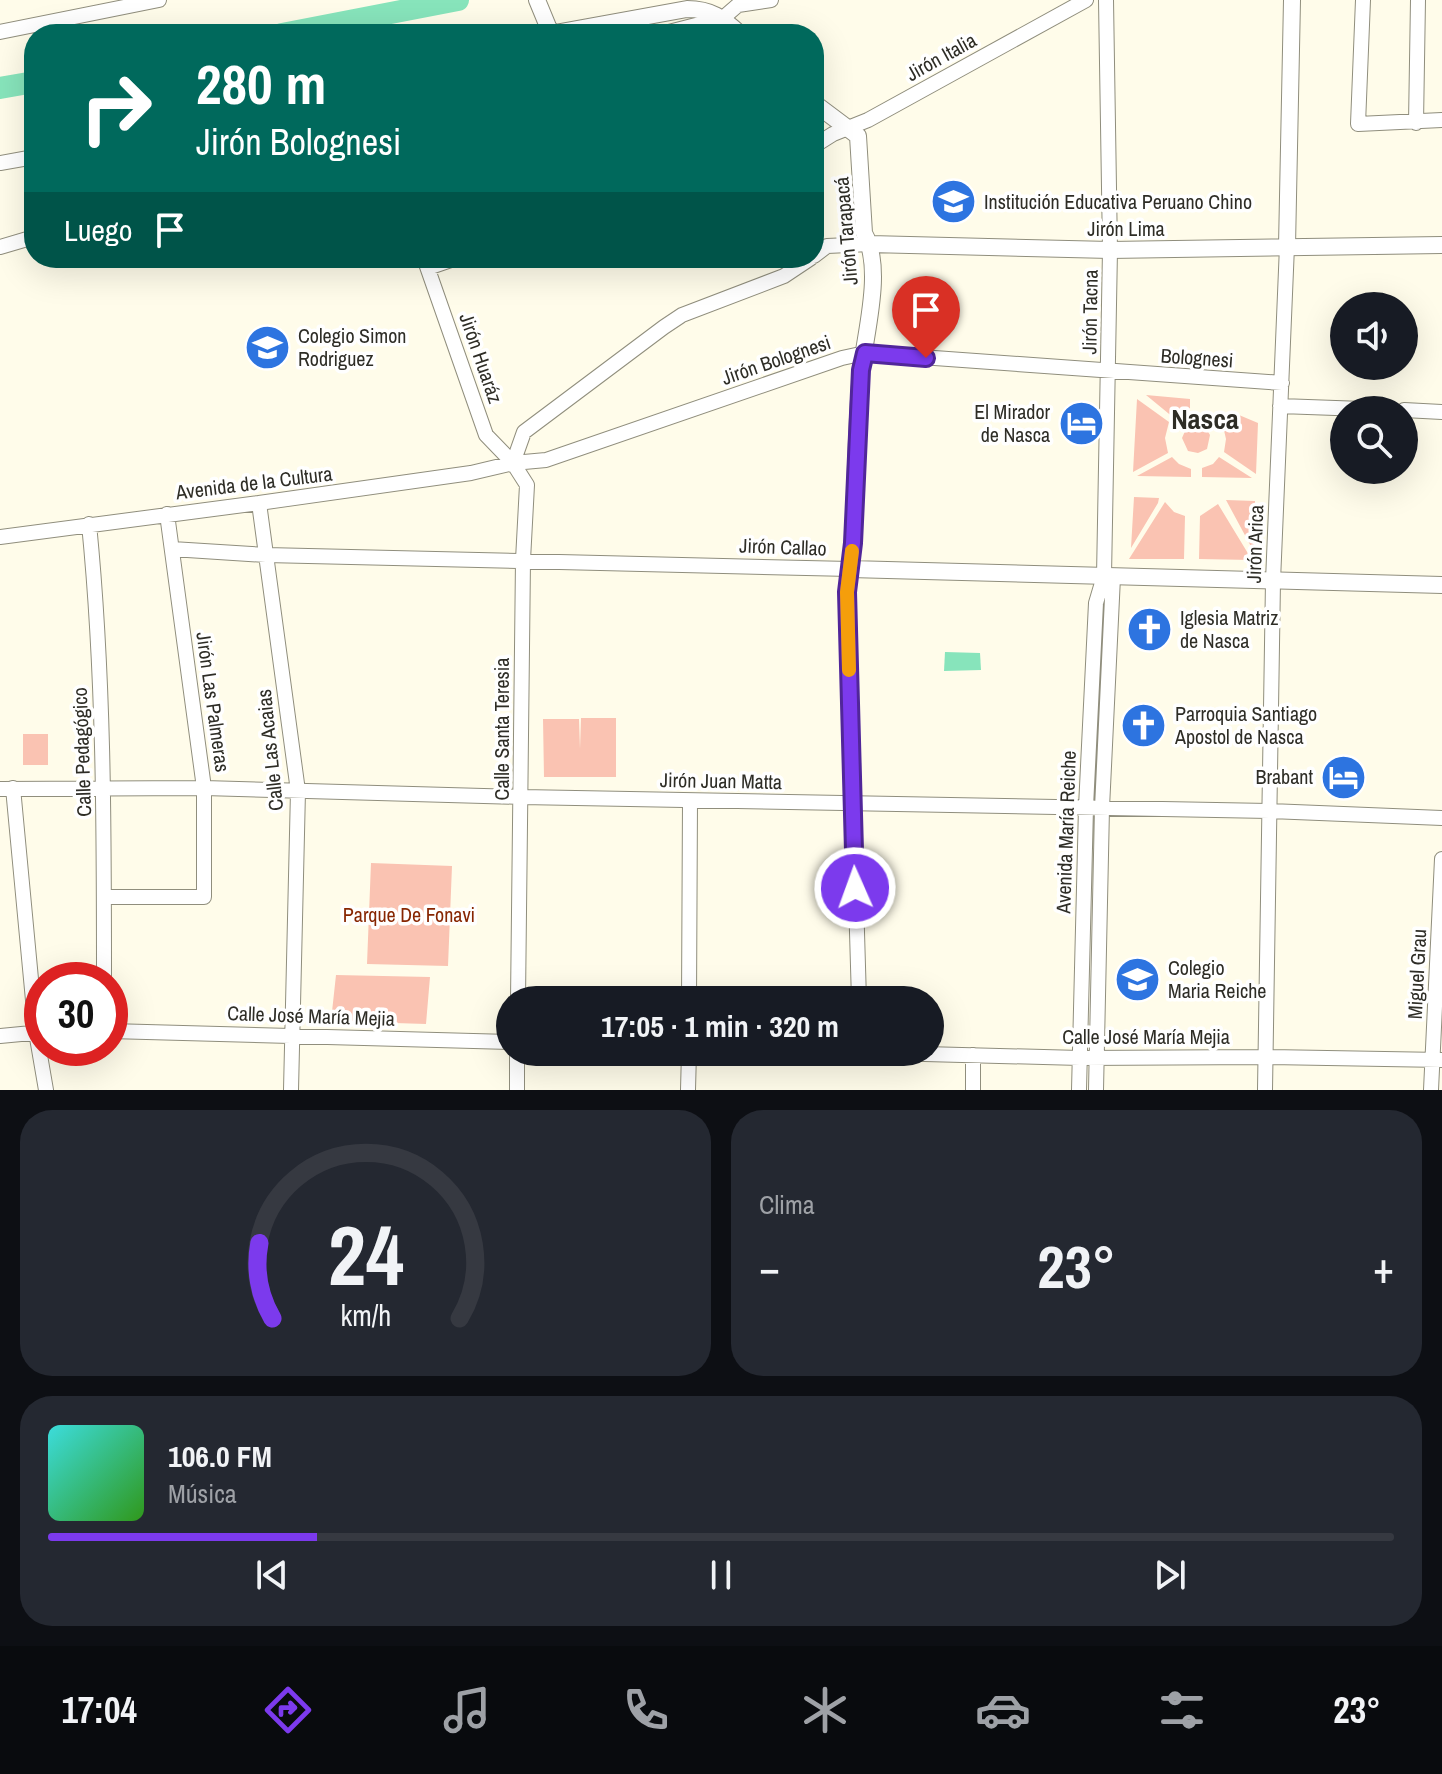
<!DOCTYPE html>
<html lang="es">
<meta charset="utf-8">
<style>
body{margin:0;font-family:"Archivo Narrow",sans-serif;background:#242831;color:#f1f3f6;height:100vh;display:flex;flex-direction:column;font-size:30px;white-space:nowrap}
*{box-sizing:border-box;margin:0}
p{font-size:26px;color:#9ea1a6}
.icon{flex:none;width:44px;height:44px;fill:none;stroke:currentColor;stroke-width:2;stroke-linecap:round;stroke-linejoin:round}
.map{position:relative;height:1090px;overflow:hidden}
.drawer{display:flex;flex-direction:column;gap:20px;padding:20px;background:#0d0f14;flex:1}
.drawer>*{flex:none}
.guide{position:absolute;left:24px;top:24px;width:800px;height:244px;border-radius:32px;box-shadow:0 8px 32px #0002;background:#00695c;color:#fff;overflow:hidden}
.buttons{position:absolute;left:1330px;top:292px;display:grid;gap:16px}
.buttons a{display:grid;place-items:center;width:88px;height:88px;border-radius:50%;background:#171b24;box-shadow:0 8px 32px #0002;font-size:40px}
.speed{position:absolute;left:24px;top:962px;display:flex;gap:16px;font-size:40px;font-weight:700;text-align:center}
.speed>*{display:grid;place-content:center;width:104px;height:104px;border-radius:50%;background:#171b24;box-shadow:0 8px 32px #0002;line-height:1}
.speed .limit{border:12px solid #d22;background:#fff;color:#111}
.pin{position:absolute;display:grid;place-items:center;width:68px;height:68px;color:#fff;margin:-82px -34px;border-radius:50% 50% 50% 0;rotate:-45deg;box-shadow:0 0 8px #0007}
.pin .icon{rotate:45deg}
.me{position:absolute;width:88px;margin:-44px;rotate:358deg;stroke-linejoin:round;filter:drop-shadow(0 0 6px #0008)}
.turn{display:flex;align-items:center;gap:28px;height:168px;padding:0 40px;font-size:36px}
.turn .icon{width:104px;height:104px;stroke-width:2.5}
.turn b{display:block;font-size:56px;line-height:68px}
.then{display:flex;align-items:center;height:76px;padding:0 40px;background:#0003;gap:16px;font-size:30px}
.big{font-size:60px;font-weight:700;line-height:1.1}
.drawer .card{flex:1;display:flex;flex-direction:column;justify-content:center;gap:12px;min-width:0;padding:0 28px;border-radius:32px;background:#242831}
.drawer .dial{align-items:center;gap:0}
.dial svg{height:208px;overflow:visible;fill:none;stroke:#363941;stroke-width:7;stroke-linecap:round;text-anchor:middle}
.dial text{fill:#f1f3f6;stroke:none}
.song{display:flex;align-items:center;gap:24px}
.cover{width:96px;height:96px;border-radius:12px;background:linear-gradient(135deg,hsl(180 70% 55%),hsl(110 70% 35%))}
.played{height:8px;border-radius:4px;background:linear-gradient(90deg,#7c3aed 20%,#363941 20%)}
.keys{display:flex;justify-content:space-around;direction:ltr}
.heat{display:flex;justify-content:space-between;align-items:center;font-size:44px;direction:ltr}
.drawer .tiles{flex:1;display:grid;gap:20px;grid-template-columns:1fr 1fr}
.card:last-child{grid-column:span 2}
.trip{position:absolute;left:496px;top:986px;width:448px;height:80px;border-radius:40px;background:#171b24;box-shadow:0 8px 32px #0002;font-weight:700;line-height:80px;text-align:center}
.tabs{display:flex;height:128px;justify-content:space-around;align-items:center;background:#090b0e;color:#9ea1a6}
.tabs .icon{width:56px;height:56px}
.tabs .on{color:#7c3aed}
.tabs b{font-size:36px;color:#f1f3f6}
.map>svg:first-child{display:block}
.green{fill:#fac3b2}
.water{fill:#87e4bb}
.lines{fill:none;stroke-linecap:round;stroke-linejoin:round}
.river{stroke:#87e4bb;stroke-width:22}
.minor-casing{stroke:#908e7d;stroke-width:16}
.tertiary-casing{stroke:#908e7d;stroke-width:18}
.minor{stroke:#fff;stroke-width:14}
.tertiary{stroke:#fff;stroke-width:16}
.route-casing{stroke:#51269a;stroke-width:20}
.route{stroke:#7c3aed;stroke-width:14}
.slow{stroke:#f59e0b;stroke-width:14}
.labels{text-anchor:middle;stroke-width:7;stroke-linejoin:round;paint-order:stroke}
.street-label{font-size:20px;fill:#2e2d26;stroke:#fff}
.poi-label{font-size:20px;fill:#2e2d26;stroke:#fff;text-anchor:start}
.park-label{font-size:20px;fill:#872602;stroke:#fff}
.district-label{font-size:28px;font-weight:bold;fill:#2e2d26;stroke:#fff}
</style>
<div class="map">
<svg width="1442" height="1090" viewBox="0 0 1442 1090">
<rect width="100%" height="100%" fill="#fffcea"/>
<!-- green -->
<path class="green" d="M 1146,395 L 1190,399 L 1190,408 L 1174,418 Z
M 1137,399 L 1169,422 L 1165,438 L 1168,453 L 1133,472 Z
M 1239,415 L 1258,423 L 1256,474 L 1224,452 L 1226,439 L 1223,426 Z
M 1195,425 L 1205,427 L 1210,435 L 1207,449 L 1198,453 L 1188,451 L 1182,438 L 1186,429 Z
M 1172,457 L 1179,464 L 1191,469 L 1191,477 L 1137,476 Z
M 1219,457 L 1252,478 L 1202,477 L 1202,468 L 1213,464 Z
M 1134,497 L 1159,498 L 1158,503 L 1131,548 Z
M 1226,500 L 1255,501 L 1254,552 Z
M 1165,502 L 1174,512 L 1185,516 L 1184,559 L 1129,559 Z
M 1218,504 L 1252,560 L 1199,559 L 1200,516 Z
M 581,718 L 616,718 L 616,777 L 544,777 L 543,719 L 579,719 L 580,749 Z
M 23,734 L 48,734 L 48,765 L 23,765 Z
M 371,863 L 452,866 L 448,966 L 367,964 Z
M 336,975 L 430,977 L 426,1024 L 331,1021 Z"/>
<!-- water -->
<path class="water" d="M 945,652 L 980,653 L 981,670 L 944,671 Z"/>
<g class="lines">
<!-- river -->
<path class="river" d="M 282,34 L 458,0
M 0,88 L 34,82"/>
<defs>
<path id="minor" d="M 1363,0 L 1358,124 L 1442,120
M 0,32 L 159,0
M 661,34 L 723,18 L 738,5 L 771,0
M 1416,123 L 1418,0
M 814,146 L 833,134 L 868,120 L 1086,0
M 0,163 L 34,157
M 0,247 L 34,237
M 814,256 L 827,246 L 870,244
M 424,258 L 486,435 L 513,463 L 527,485 L 523,560 L 518,1000
M 428,268 L 457,258
M 1280,406 L 1391,410
M 1404,410 L 1442,412
M 513,463 L 524,432 L 664,327 L 682,315 L 784,276 L 811,258
M 259,503 L 298,791 L 291,1090
M 89,524 C 104,675 104,827 104,980
M 0,537 L 259,503 L 471,473 L 513,463 L 546,460 L 842,358 L 865,353 L 1282,383
M 172,549 L 266,555 L 850,569 L 847,592 L 859,1000
M 13,788 L 36,1032 L 46,1090
M 0,789 L 204,788 L 522,797 L 1269,811 L 1442,818
M 104,897 L 204,897 L 204,788 L 167,514
M 689,1000 L 690,801
M 110,1031 L 510,1042
M 0,1036 L 42,1032
M 850,1052 L 1080,1058 L 1266,1057 L 1442,1060
M 517,1090 L 517,1052
M 688,1090 L 689,1052
M 973,1090 L 973,1055
M 1079,1090 L 1086,807 L 1096,603 L 1104,576 L 1110,250 L 1106,0
M 1096,1090 L 1102,808 L 1113,577
M 1265,1090 L 1273,581 L 1287,246
M 1431,1090 L 1442,859"/>
<path id="tertiary" d="M 537,0 L 549,29 L 555,33 L 687,9 C 711,9 723,18 740,34
M 814,103 L 858,136 L 864,233 C 884,269 865,333 861,372 C 856,428 856,486 853,543 L 850,569 L 1442,585
M 870,244 L 1110,250 L 1442,245
M 1287,246 L 1292,0"/>
</defs>
<!-- minor casing -->
<use href="#minor" class="minor-casing"/>
<!-- tertiary casing -->
<use href="#tertiary" class="tertiary-casing"/>
<!-- minor -->
<use href="#minor" class="minor"/>
<!-- tertiary -->
<use href="#tertiary" class="tertiary"/>
</g>
<g class="lines">
<defs>
<path id="route" d="M 855,888 L 847,592 L 853,543 L 861,370 L 865,353 L 926,358"/>
</defs>
<!-- route casing -->
<use href="#route" class="route-casing"/>
<!-- route -->
<use href="#route" class="route"/>
<!-- slow -->
<path class="slow" d="M 849,670 L 847,592 L 852,551"/>
</g>
<!-- icons -->
<defs>
<symbol id="school-disc" viewBox="-11 -11 22 22"><circle r="9.5" fill="#2d74e0" stroke="#fff"/><path d="M0-5L7-2L0 1L-7-2ZM-4 1L0 2.5L4 1V4Q0 6-4 4Z" fill="#fff"/></symbol>
<symbol id="hotel-disc" viewBox="-11 -11 22 22"><circle r="9.5" fill="#2d74e0" stroke="#fff"/><path d="M-6-4.5h1.5V1H6V5H4.5V3h-9V5H-6ZM-4 0a1.8 1.8 0 1 1 3.6 0ZM.5 0V-2.5h3Q6-2.5 6 0Z" fill="#fff"/></symbol>
<symbol id="church-disc" viewBox="-11 -11 22 22"><circle r="9.5" fill="#2d74e0" stroke="#fff"/><path d="M-1.2-6h2.4v3.5h3.3v2.4h-3.3V6h-2.4V-.1h-3.3v-2.4h3.3Z" fill="#fff"/></symbol>
</defs>
<g fill-rule="evenodd">
<use href="#school-disc" x="928" y="176" width="51" height="51"/>
<use href="#school-disc" x="242" y="322" width="51" height="51"/>
<use href="#hotel-disc" x="1056" y="398" width="51" height="51"/>
<use href="#church-disc" x="1124" y="604" width="51" height="51"/>
<use href="#church-disc" x="1118" y="700" width="51" height="51"/>
<use href="#hotel-disc" x="1318" y="752" width="51" height="51"/>
<use href="#school-disc" x="1112" y="954" width="51" height="51"/>
</g>
<g class="labels">
<!-- street labels -->
<g class="street-label">
<text transform="translate(941 57) rotate(-29)" y="7">Jirón Italia</text>
<text x="1126" y="236">Jirón Lima</text>
<text transform="translate(846 231) rotate(-95)" y="7">Jirón Tarapacá</text>
<text transform="translate(1090 312) rotate(-89)" y="7">Jirón Tacna</text>
<text transform="translate(481 358) rotate(71)" y="7">Jirón Huaráz</text>
<text transform="translate(1197 358) rotate(4)" y="7">Bolognesi</text>
<text transform="translate(776 360) rotate(-19)" y="7">Jirón Bolognesi</text>
<text transform="translate(254 483) rotate(-7)" y="7">Avenida de la Cultura</text>
<text transform="translate(1255 544) rotate(-88)" y="7">Jirón Arica</text>
<text transform="translate(783 547) rotate(2)" y="7">Jirón Callao</text>
<text transform="translate(213 702) rotate(82)" y="7">Jirón Las Palmeras</text>
<text transform="translate(502 729) rotate(-90)" y="7">Calle Santa Teresia</text>
<text transform="translate(270 750) rotate(-96)" y="7">Calle Las Acaias</text>
<text transform="translate(82 752) rotate(-92)" y="7">Calle Pedagógico</text>
<text transform="translate(721 781) rotate(1)" y="7">Jirón Juan Matta</text>
<text transform="translate(1066 832) rotate(-88)" y="7">Avenida María Reiche</text>
<text transform="translate(1417 974) rotate(-87)" y="7">Miguel Grau</text>
<text transform="translate(311 1016) rotate(2)" y="7">Calle José María Mejia</text>
<text x="1146" y="1044">Calle José María Mejia</text>
</g>
<!-- poi labels -->
<g class="poi-label">
<text x="984" y="209">Institución Educativa Peruano Chino</text>
<text x="298" y="343">Colegio Simon<tspan x="298" dy="23">Rodriguez</tspan></text>
<text x="1050" y="419" text-anchor="end">El Mirador<tspan x="1050" dy="23">de Nasca</tspan></text>
<text x="1180" y="625">Iglesia Matriz<tspan x="1180" dy="23">de Nasca</tspan></text>
<text x="1175" y="721">Parroquia Santiago<tspan x="1175" dy="23">Apostol de Nasca</tspan></text>
<text x="1313" y="784" text-anchor="end">Brabant</text>
<text x="1168" y="975">Colegio<tspan x="1168" dy="23">Maria Reiche</tspan></text>
</g>
<!-- park labels -->
<g class="park-label">
<text x="409" y="922">Parque De Fonavi</text>
</g>
<!-- district labels -->
<g class="district-label">
<text x="1205" y="429">Nasca</text>
</g>
</g>
</svg>
<div class="buttons">
<a><svg class="icon" aria-label="sound" viewBox="0 0 24 24"><path d="M4 9h4l5-4v14l-5-4H4zM17 9q2 3 0 6"/></svg></a>
<a><svg class="icon" aria-label="search" viewBox="0 0 24 24"><circle cx="10" cy="10" r="6"/><path d="M15 15l6 6"/></svg></a>
</div>
<div class="speed"><div class="limit">30</div></div>
<div class="pin" style="left:926px;top:358px;background:#d93025"><svg class="icon" aria-label="arrive" viewBox="0 0 24 24"><path d="M6 21V4h12l-3 4 3 4H6"/></svg></div>
<svg class="me" style="left:855px;top:888px" viewBox="-20 -20 40 40"><circle r="17" fill="#7c3aed" stroke="#fff" stroke-width="3"/><path d="M0-11L8 9 0 5-8 9z" fill="#fff"/></svg>
<div class="trip">17:05 · 1 min · 320 m</div>
<div class="guide">
<div class="turn"><svg class="icon" aria-label="right" viewBox="0 0 24 24"><path d="M7 20v-9h11M14 6l5 5-5 5"/></svg><div><b>280 m</b>Jirón Bolognesi</div></div>
<div class="then">Luego<svg class="icon" aria-label="arrive" viewBox="0 0 24 24"><path d="M6 21V4h12l-3 4 3 4H6"/></svg></div>
</div>
</div>
<section class="drawer">
<div class="tiles">
<div class="card dial"><svg viewBox="0 0 100 80">
<path d="M14 69A42 42 0 1 1 86 69"/>
<path d="M14 69A42 42 0 0 1 9 40" stroke="#7c3aed"/>
<text x="50" y="56" font-size="32" font-weight="700">24</text>
<text x="50" y="72" font-size="11">km/h</text>
</svg></div>
<div class="card"><p>Clima</p>
<div class="heat"><a>−</a><b class="big">23°</b><a>+</a></div>
</div>
<div class="card">
<div class="song"><i class="cover"></i><div><b>106.0 FM</b><p>Música</p></div></div>
<div class="played"></div>
<div class="keys"><svg class="icon" aria-label="previous" viewBox="0 0 24 24"><path d="M18 5L8 12l10 7zM5 5v14"/></svg><svg class="icon" aria-label="pause" viewBox="0 0 24 24"><path d="M8 5v14M16 5v14"/></svg><svg class="icon" aria-label="next" viewBox="0 0 24 24"><path d="M6 5l10 7-10 7zM19 5v14"/></svg></div>
</div>
</div>
</section>
<nav class="tabs">
<b>17:04</b>
<svg class="icon on" aria-label="directions" viewBox="0 0 24 24"><path d="M12 3l9 9-9 9-9-9zM9 14v-3h6M13 9l2 2-2 2"/></svg>
<svg class="icon" aria-label="music" viewBox="0 0 24 24"><path d="M9 18V5l10-2v13"/><circle cx="6" cy="18" r="3"/><circle cx="16" cy="16" r="3"/></svg>
<svg class="icon" aria-label="phone" viewBox="0 0 24 24"><path d="M5 4h4l2 5-3 2q2 4 5 5l2-3 5 2v4C11 20 4 13 5 4z"/></svg>
<svg class="icon" aria-label="climate" viewBox="0 0 24 24"><path d="M12 3v18M4 7l16 10M4 17L20 7"/></svg>
<svg class="icon" aria-label="car" viewBox="0 0 24 24"><path d="M5 17H2v-5l4-1 3-4h7l3 4 3 1v5h-3M9 17h6M6 11h13"/><circle cx="7" cy="17" r="2"/><circle cx="17" cy="17" r="2"/></svg>
<svg class="icon" aria-label="filters" viewBox="0 0 24 24"><path d="M4 7h16M4 17h16"/><circle cx="9" cy="7" r="2"/><circle cx="15" cy="17" r="2"/></svg>
<b>23°</b>
</nav>
